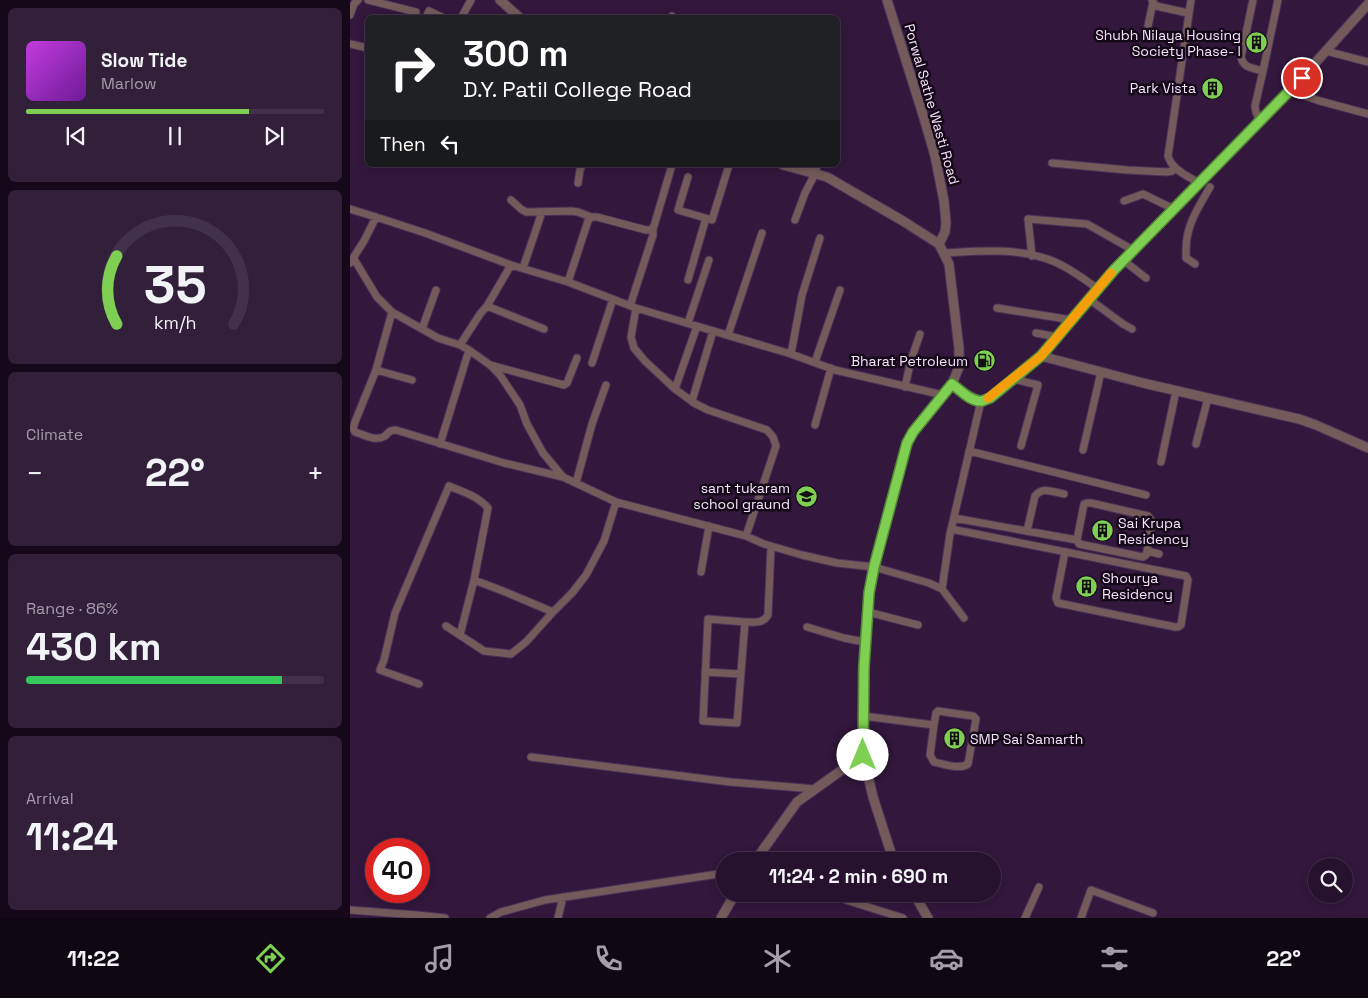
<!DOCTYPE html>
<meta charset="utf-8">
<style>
body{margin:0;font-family:"Space Grotesk",sans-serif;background:#321f3a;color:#f1f3f6;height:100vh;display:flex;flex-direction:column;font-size:19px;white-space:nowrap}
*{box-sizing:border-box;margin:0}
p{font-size:16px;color:#a49daa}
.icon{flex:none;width:28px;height:28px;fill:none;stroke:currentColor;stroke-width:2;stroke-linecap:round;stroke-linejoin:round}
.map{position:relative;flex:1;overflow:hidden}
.details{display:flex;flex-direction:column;gap:8px;padding:8px;background:#150919;width:350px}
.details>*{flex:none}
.banner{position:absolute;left:15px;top:15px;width:475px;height:152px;border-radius:8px;box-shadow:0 2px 12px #0003,0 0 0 1px #42314a;background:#202124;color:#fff;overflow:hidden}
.buttons{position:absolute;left:958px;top:858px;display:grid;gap:10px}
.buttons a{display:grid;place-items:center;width:45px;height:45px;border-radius:50%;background:#26112e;box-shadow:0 2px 12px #0003,0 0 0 1px #42314a;font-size:25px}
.speed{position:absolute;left:15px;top:838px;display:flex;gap:10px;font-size:25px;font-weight:700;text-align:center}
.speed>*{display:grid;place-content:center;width:65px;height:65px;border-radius:50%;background:#26112e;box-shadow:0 2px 12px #0003,0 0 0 1px #42314a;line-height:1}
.speed .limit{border:8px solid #d22;background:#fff;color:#111}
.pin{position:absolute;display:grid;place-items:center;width:42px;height:42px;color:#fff;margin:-21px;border:2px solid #fff;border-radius:50%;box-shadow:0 1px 5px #0007}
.me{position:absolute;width:55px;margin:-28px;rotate:0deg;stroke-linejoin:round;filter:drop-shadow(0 0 4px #0008)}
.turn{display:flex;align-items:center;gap:18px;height:105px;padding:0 15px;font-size:22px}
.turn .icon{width:65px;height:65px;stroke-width:2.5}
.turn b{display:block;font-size:35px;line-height:42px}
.then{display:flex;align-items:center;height:48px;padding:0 15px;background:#0003;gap:10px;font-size:19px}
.big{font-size:38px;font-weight:600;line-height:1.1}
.details .card{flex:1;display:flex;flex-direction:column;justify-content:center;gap:8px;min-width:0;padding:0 18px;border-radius:8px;background:#321f3a}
.details .dial{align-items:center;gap:0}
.dial svg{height:130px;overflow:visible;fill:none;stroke:#42314a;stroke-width:7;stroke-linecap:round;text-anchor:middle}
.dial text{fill:#f1f3f6;stroke:none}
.song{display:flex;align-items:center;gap:15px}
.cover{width:60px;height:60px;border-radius:8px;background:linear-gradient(135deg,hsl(290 70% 55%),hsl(280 70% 35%))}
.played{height:5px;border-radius:2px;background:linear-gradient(90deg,#7fd052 75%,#42314a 75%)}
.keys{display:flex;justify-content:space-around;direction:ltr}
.heat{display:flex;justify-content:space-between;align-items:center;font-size:28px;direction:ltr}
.charge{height:8px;border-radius:4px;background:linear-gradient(90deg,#34c759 86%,#42314a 0)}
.trip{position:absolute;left:366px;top:852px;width:285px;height:50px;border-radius:25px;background:#26112e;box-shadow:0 2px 12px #0003,0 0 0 1px #42314a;font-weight:600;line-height:50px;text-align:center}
.tabs{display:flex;height:80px;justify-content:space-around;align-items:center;background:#0f0712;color:#a49daa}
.tabs .icon{width:35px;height:35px}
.tabs .current{color:#7fd052}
.tabs b{font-size:22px;color:#f1f3f6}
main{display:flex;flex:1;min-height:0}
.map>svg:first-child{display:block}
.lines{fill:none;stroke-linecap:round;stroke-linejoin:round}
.minor-casing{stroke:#4e3458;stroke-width:9}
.tertiary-casing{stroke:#4e3458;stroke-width:11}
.minor{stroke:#745a5b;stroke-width:7}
.tertiary{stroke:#745a5b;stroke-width:9}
.route-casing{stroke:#538735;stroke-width:12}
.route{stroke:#7fd052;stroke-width:9}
.slow{stroke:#f59e0b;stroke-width:9}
.labels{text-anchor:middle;stroke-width:5;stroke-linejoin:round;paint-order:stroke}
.poi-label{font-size:14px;fill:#f4e3fb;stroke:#150919;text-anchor:end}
.street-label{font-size:14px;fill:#f4e3fb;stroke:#150919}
</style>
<main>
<section class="details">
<div class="card">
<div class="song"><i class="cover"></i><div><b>Slow Tide</b><p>Marlow</p></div></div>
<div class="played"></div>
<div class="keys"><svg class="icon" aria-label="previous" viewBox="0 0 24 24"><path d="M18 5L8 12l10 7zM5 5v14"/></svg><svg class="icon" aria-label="pause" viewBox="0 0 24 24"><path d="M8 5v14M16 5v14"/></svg><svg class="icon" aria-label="next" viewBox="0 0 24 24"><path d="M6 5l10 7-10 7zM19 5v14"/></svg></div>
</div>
<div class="card dial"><svg viewBox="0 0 100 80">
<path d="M14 69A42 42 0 1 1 86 69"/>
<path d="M14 69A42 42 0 0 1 14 27" stroke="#7fd052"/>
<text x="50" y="56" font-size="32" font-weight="700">35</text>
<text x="50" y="72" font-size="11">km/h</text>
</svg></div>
<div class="card"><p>Climate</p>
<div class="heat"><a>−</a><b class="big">22°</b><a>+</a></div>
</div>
<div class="card"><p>Range · 86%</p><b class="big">430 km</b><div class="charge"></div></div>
<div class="card"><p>Arrival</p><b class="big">11:24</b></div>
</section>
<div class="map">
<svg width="1018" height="918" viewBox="0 0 1018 918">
<rect width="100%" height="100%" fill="#33173d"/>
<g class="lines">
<defs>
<path id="minor" d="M 18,0 L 66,12
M 802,0 L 803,2 L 806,6 L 838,13
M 841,0 L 818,156 C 822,170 838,176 849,183
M 903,0 L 891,57 C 893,68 903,68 913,71 L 905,106 L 906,112 L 910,122
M 0,15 L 4,4 L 8,0
M 76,18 L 79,11 L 94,18
M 111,18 L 121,0
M 321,18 L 322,16
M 798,26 L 803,2
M 0,44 L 18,48
M 976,51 L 1018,62
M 913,71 L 928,0
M 940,91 L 970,101 L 1018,114
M 702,163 L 777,170 L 817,172 L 822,171 L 824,168
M 338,177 L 328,210 L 362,220 L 379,165
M 228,183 L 230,170 L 232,165
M 161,200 L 171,209 L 176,212 L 221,211 L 228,212 L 241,217
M 774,201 L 793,194 L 824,209
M 0,209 L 26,217 L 75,233 L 161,265 L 218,282 L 286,308 L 441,354 L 485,370 L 593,395
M 445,220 L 455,193 L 465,174 L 467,165
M 594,253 C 631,251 671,247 705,262 C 721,269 734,279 748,289
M 682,256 L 678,219 L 737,224 L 783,250
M 4,259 L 27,297 L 42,312 L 88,338 L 110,345 L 119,350 L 140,365 L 150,375 L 170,405 L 177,424 L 193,453 L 213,477
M 773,260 L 796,278
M 0,263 L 14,241 L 26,217
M 845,264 L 836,258 C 836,251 836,244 837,238 C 840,219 851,203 860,187
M 173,268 L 192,212
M 338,280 L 356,218
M 218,282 L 238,221 L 241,217 L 247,217 L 296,230 L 301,230 L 304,226 L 322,165
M 739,299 L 773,324 L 782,329
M 137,306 L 194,329
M 280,306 L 303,235 L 303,227
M 286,308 L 281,337 L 284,348 L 295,361 L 325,389 L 344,403 L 358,410 L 417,430 L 423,437 L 426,446 L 396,536
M 647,308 L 722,320
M 42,312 L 26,370 L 5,422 L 3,428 L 5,432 C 15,435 25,442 35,436 C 39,432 40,430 46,430 L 154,463 L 213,477 L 266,502 L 396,536 L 414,544 L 452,555 L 487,563 L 524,567 L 579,583 L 592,589 L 614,618
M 338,323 L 359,260
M 72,329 L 86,290
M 686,333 L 707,337
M 378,335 L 412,233
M 110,345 L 130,314 L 137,306 L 161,265
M 441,354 L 452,295 L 470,238
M 465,362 L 490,290
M 242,363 L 263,299
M 140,365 L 214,385 L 217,383 L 227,358
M 26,370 L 62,380
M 663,379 L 688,385 L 671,446
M 555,387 L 561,360 L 570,334
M 325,389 L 347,326
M 342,401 L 363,331
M 465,425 L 481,368
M 90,444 L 119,350
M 846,444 L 858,398
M 733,450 L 751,372
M 619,451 L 796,495
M 811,462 L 826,391
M 226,483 L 242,424 L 256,385
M 604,518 L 727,540
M 601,529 L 836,576 L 838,580 L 831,625 L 828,627 L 825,627 L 708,603 L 706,598 L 715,552
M 677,531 L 685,496 C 692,486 703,492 714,494
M 797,551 L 796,555 L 793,557 L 729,544 L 727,540 L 734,504 L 737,503 L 741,503 L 798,516 L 802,521 L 797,551 L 809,554
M 351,572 L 359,526
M 124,580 L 153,591 L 203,612
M 592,589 L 600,534 L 631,401
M 518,612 L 568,625
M 395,622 L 358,619 L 353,721 L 387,723 L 395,622 C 404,622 413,624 418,615 L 421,546
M 96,626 L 134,651 L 161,654 L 176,642 L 203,612 L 222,593 L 236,575 L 254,541 L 266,502
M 457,627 L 494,638 L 515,642
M 355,672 L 391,674
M 69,684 L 30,670 L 34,660 L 45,613 L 99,486 C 113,492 128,496 138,508 L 124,580 L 110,635
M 513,716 L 584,725 L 586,713 L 588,711 L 623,716 L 626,719 L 618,764 C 609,770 594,764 584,762 L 580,755 L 584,725
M 181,757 L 380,782 L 465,789
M 496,900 L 553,918
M 0,910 L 67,915 L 95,918
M 140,918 L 151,912 L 195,900 L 375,873
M 208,918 L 213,897
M 675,918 L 689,887
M 731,918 L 741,890 L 803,913"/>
<path id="tertiary" d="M 150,0 L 170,18
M 537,0 L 574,118 L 585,156 L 594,201 L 596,223 L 595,232 L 589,244
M 433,165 L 477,177 L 553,221 L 589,244 L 599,264 L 609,348 L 609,367 L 602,384 L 563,432 L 557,443 L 524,567 L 519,593 L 513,667 L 513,755 L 523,797 L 541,853 L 546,861
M 691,356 L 793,383 L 949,419 L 966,425 L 1018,448
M 602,384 C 610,390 621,402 632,401 C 635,400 637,399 640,398 L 691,356 L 764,270 L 940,91 L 1018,4
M 405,861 L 447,802 L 513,755
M 564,894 L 578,918
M 371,918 L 385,894"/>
</defs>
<!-- minor casing -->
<use href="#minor" class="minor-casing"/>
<!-- tertiary casing -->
<use href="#tertiary" class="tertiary-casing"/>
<!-- minor -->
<use href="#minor" class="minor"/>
<!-- tertiary -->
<use href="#tertiary" class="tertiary"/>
</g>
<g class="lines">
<defs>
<path id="route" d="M 513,755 L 514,667 L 519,593 L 524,567 L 557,443 L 563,432 L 602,384 C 610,390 621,402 632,401 C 635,400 637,399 640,398 L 691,356 L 764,270 L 952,78"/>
</defs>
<!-- route casing -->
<use href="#route" class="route-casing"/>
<!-- route -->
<use href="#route" class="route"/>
<!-- slow -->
<path class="slow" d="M 638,398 L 691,356 L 761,273"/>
</g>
<!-- icons -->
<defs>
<symbol id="building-disc" viewBox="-11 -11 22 22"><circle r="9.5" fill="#7fd052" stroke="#150919"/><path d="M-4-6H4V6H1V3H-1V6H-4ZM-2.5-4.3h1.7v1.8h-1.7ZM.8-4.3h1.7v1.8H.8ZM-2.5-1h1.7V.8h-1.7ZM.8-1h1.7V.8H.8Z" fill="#111"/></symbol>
<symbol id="fuel-disc" viewBox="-11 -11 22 22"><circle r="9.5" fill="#7fd052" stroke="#150919"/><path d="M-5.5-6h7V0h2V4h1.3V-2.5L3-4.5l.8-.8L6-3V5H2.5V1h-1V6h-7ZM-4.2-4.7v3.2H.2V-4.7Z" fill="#111"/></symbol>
<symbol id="school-disc" viewBox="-11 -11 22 22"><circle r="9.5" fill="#7fd052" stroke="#150919"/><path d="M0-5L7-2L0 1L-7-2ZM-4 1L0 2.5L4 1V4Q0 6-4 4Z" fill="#111"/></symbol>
</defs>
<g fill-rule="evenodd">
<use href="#building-disc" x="894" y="30" width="25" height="25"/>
<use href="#building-disc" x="850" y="76" width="25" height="25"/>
<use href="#fuel-disc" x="622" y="348" width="25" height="25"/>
<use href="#school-disc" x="444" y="484" width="25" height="25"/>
<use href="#building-disc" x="740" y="518" width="25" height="25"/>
<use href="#building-disc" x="724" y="574" width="25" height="25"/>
<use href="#building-disc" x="592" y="726" width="25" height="25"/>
</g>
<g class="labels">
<!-- poi labels -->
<g class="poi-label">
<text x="891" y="40">Shubh Nilaya Housing<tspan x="891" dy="16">Society Phase- I</tspan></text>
<text x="846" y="93">Park Vista</text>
<text x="618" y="366">Bharat Petroleum</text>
<text x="440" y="493">sant tukaram<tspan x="440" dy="16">school graund</tspan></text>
<text x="768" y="528" text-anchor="start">Sai Krupa<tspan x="768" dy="16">Residency</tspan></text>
<text x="752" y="583" text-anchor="start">Shourya<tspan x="752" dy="16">Residency</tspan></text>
<text x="620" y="744" text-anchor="start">SMP Sai Samarth</text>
</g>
<!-- street labels -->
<g class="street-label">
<text transform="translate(582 104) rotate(74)" y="5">Porwal Sathe Wasti Road</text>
</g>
</g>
</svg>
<div class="buttons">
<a><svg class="icon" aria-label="search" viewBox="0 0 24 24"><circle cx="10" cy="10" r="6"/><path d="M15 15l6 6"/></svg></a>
</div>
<div class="speed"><div class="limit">40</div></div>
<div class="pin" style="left:952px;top:78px;background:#d93025"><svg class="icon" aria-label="arrive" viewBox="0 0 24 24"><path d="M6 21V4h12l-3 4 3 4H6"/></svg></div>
<svg class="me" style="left:513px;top:755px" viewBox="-20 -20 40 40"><circle r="19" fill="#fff"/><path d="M0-13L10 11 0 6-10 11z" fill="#7fd052"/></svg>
<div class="trip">11:24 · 2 min · 690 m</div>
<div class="banner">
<div class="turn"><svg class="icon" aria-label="right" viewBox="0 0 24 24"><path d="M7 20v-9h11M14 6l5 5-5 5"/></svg><div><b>300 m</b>D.Y. Patil College Road</div></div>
<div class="then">Then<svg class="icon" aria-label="left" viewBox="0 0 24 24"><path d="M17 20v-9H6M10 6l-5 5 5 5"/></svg></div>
</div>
</div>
</main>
<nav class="tabs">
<b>11:22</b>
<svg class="icon current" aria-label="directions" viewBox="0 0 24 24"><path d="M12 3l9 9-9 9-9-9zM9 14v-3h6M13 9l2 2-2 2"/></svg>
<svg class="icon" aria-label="music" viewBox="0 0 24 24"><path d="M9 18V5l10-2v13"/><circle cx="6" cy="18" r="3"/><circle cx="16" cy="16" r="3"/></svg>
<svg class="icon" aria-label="phone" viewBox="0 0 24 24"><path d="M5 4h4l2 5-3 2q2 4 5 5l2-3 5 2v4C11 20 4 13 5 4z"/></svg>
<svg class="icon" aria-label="climate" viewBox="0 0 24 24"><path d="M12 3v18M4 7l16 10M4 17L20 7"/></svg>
<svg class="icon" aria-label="car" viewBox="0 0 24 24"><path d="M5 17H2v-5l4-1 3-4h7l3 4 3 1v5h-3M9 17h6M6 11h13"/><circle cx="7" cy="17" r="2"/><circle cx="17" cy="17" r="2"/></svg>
<svg class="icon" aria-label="filters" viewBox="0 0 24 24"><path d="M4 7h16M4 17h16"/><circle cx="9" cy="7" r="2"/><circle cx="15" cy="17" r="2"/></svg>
<b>22°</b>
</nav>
